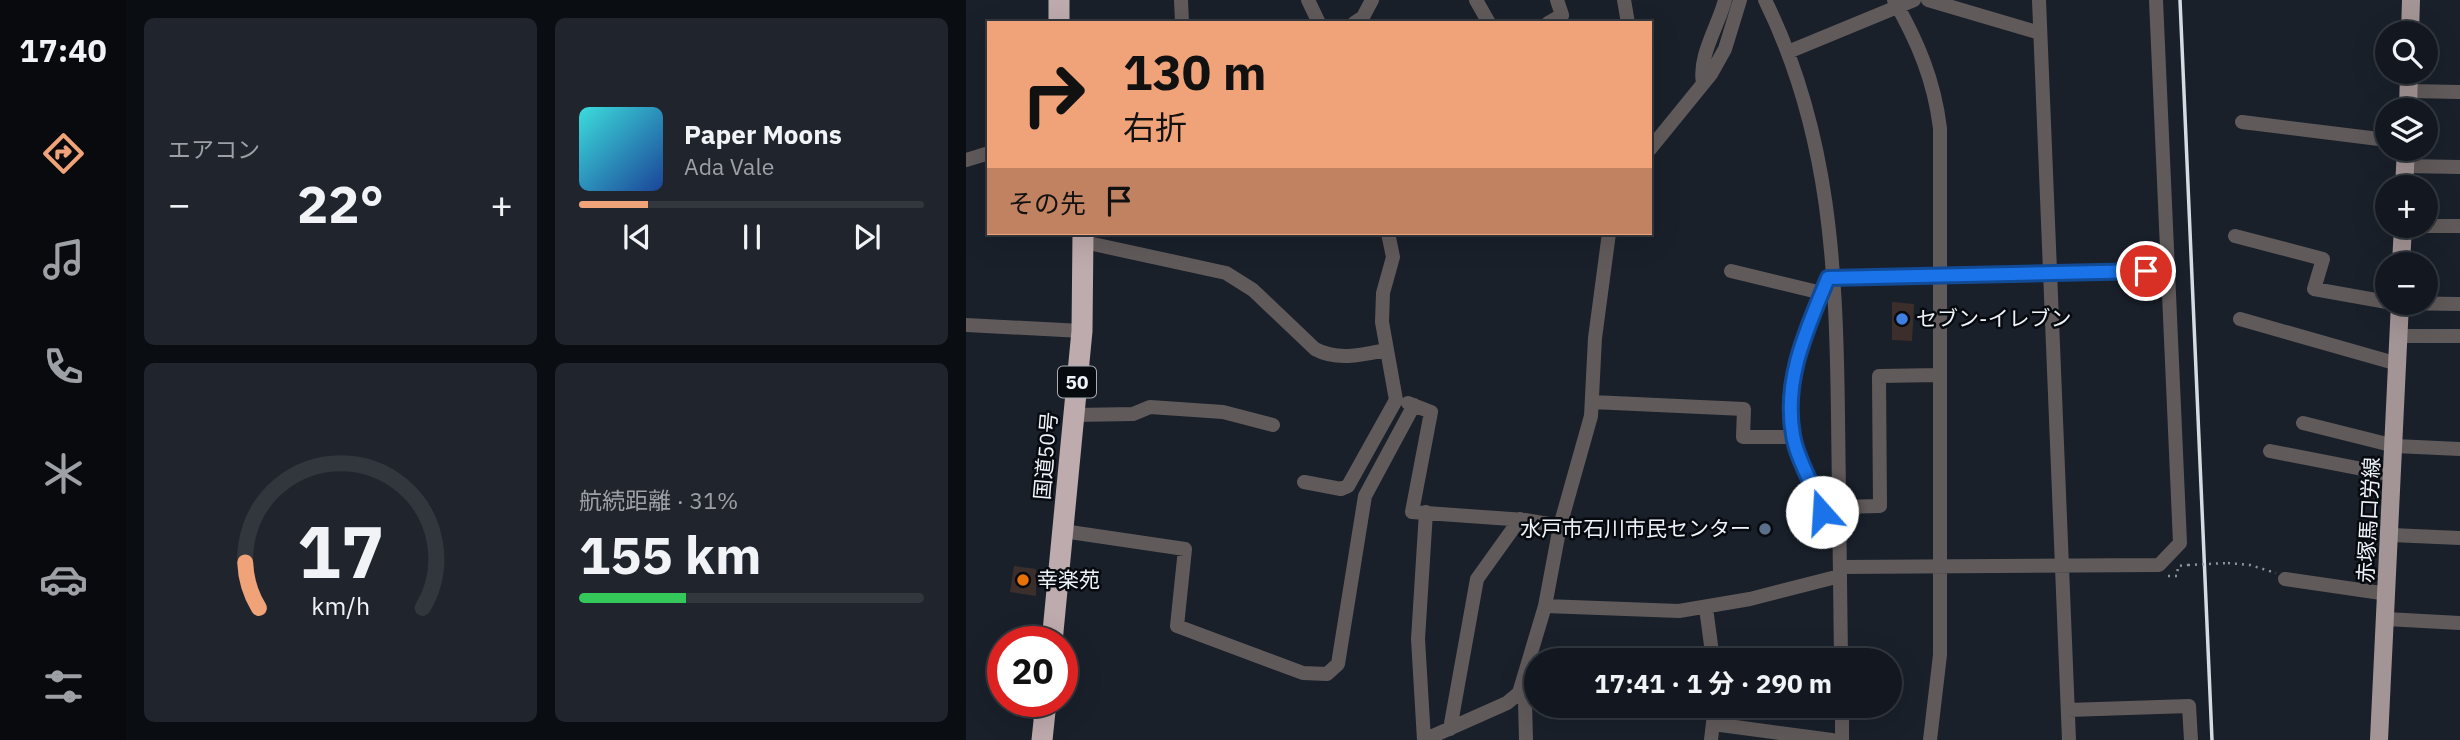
<!DOCTYPE html>
<html lang="ja">
<meta charset="utf-8">
<style>
body{margin:0;font-family:"IBM Plex Sans","Noto Sans JP",sans-serif;background:#20252d;color:#f1f3f6;height:100vh;display:flex;flex-direction:column;font-size:26px;white-space:nowrap}
*{box-sizing:border-box;margin:0}
p{font-size:23px;color:#9da0a5}
.icon{flex:none;width:38px;height:38px;fill:none;stroke:currentColor;stroke-width:2;stroke-linecap:round;stroke-linejoin:round}
.map{position:relative;flex:1;overflow:hidden}
.drawer{display:flex;flex-direction:column;gap:18px;padding:18px;background:#0a0d12;width:840px}
.drawer>*{flex:none}
.banner{position:absolute;left:21px;top:21px;width:665px;height:214px;border-radius:0px;box-shadow:0 7px 28px #0002,0 0 0 2px #32373e;background:#f0a378;color:#111;overflow:hidden}
.controls{position:absolute;left:1409px;top:21px;display:grid;gap:14px}
.controls a{display:grid;place-items:center;width:63px;height:63px;border-radius:50%;background:#131820;box-shadow:0 7px 28px #0002,0 0 0 2px #32373e;font-size:35px}
.speed{position:absolute;left:21px;top:626px;display:flex;gap:14px;font-size:35px;font-weight:700;text-align:center}
.speed>*{display:grid;place-content:center;width:91px;height:91px;border-radius:50%;background:#131820;box-shadow:0 7px 28px #0002,0 0 0 2px #32373e;line-height:1}
.speed .limit{border:10px solid #d22;background:#fff;color:#111}
.pin{position:absolute;display:grid;place-items:center;width:60px;height:60px;color:#fff;margin:-30px;border:4px solid #fff;border-radius:50%;box-shadow:0 2px 7px #0007}
.me{position:absolute;width:77px;margin:-38px;rotate:341deg;stroke-linejoin:round;filter:drop-shadow(0 0 5px #0008)}
.turn{display:flex;align-items:center;gap:24px;height:147px;padding:0 21px;font-size:32px}
.turn .icon{width:91px;height:91px;stroke-width:2.5}
.turn b{display:block;font-size:49px;line-height:60px}
.then{display:flex;align-items:center;height:66px;padding:0 21px;background:#0003;gap:14px;font-size:26px}
.big{font-size:52px;font-weight:700;line-height:1.1}
.drawer .tile{flex:1;display:flex;flex-direction:column;justify-content:center;gap:10px;min-width:0;padding:0 24px;border-radius:10px;background:#20252d}
.drawer .dial{align-items:center;gap:0}
.dial svg{height:182px;overflow:visible;fill:none;stroke:#32373e;stroke-width:7;stroke-linecap:round;text-anchor:middle}
.dial text{fill:#f1f3f6;stroke:none}
.song{display:flex;align-items:center;gap:21px}
.cover{width:84px;height:84px;border-radius:10px;background:linear-gradient(135deg,hsl(180 70% 55%),hsl(220 70% 35%))}
.played{height:7px;border-radius:4px;background:linear-gradient(90deg,#f0a378 20%,#32373e 20%)}
.keys{display:flex;justify-content:space-around;direction:ltr}
.heat{display:flex;justify-content:space-between;align-items:center;font-size:38px;direction:ltr}
.charge{height:10px;border-radius:5px;background:linear-gradient(90deg,#34c759 31%,#32373e 0)}
.drawer .tiles{flex:1;display:grid;gap:18px;grid-template-columns:repeat(2,1fr)}
.trip{position:absolute;left:558px;top:648px;width:378px;height:70px;border-radius:35px;background:#131820;box-shadow:0 7px 28px #0002,0 0 0 2px #32373e;font-weight:700;line-height:70px;text-align:center}
main{display:flex;flex:1;min-height:0}
.tab-bar{display:flex;flex-direction:column;width:126px;justify-content:space-around;align-items:center;background:#080a0d;color:#9da0a5}
.tab-bar .icon{width:49px;height:49px}
.tab-bar .current{color:#f0a378}
.tab-bar b{font-size:32px;color:#f1f3f6}
.map>svg:first-child{display:block}
.building{fill:#3c2f2b}
.lines{fill:none;stroke-linecap:round;stroke-linejoin:round}
.path{stroke:#8e949c;stroke-width:2.5;stroke-dasharray:2 5;stroke-linecap:butt}
.minor{stroke:#615a5b;stroke-width:14}
.major{stroke:#a39495;stroke-width:18}
.highway{stroke:#beabad;stroke-width:21}
.rail{stroke:#d6dbe2;stroke-width:3.5}
.path-bridge{stroke:#8e949c;stroke-width:2.5;stroke-dasharray:2 5;stroke-linecap:butt}
.route-casing{stroke:#114b97;stroke-width:18}
.route{stroke:#1a73e8;stroke-width:12}
.shop-dot{fill:#3f7fe0;stroke:#070a0e;stroke-width:2.5}
.service-dot{fill:#5c6f8a;stroke:#070a0e;stroke-width:2.5}
.food-dot{fill:#e8710a;stroke:#070a0e;stroke-width:2.5}
.labels{text-anchor:middle;stroke-width:5;stroke-linejoin:round;paint-order:stroke}
.shield{fill:#070a0e;stroke:#a9aeb4;stroke-width:2}
.shield-label{font-size:19px;font-weight:bold;fill:#eff4fb}
.poi-label{font-size:21px;fill:#eff4fb;stroke:#070a0e;text-anchor:start}
.street-label{font-size:21px;fill:#eff4fb;stroke:#070a0e}
</style>
<main>
<nav class="tab-bar">
<b>17:40</b>
<svg class="icon current" aria-label="directions" viewBox="0 0 24 24"><path d="M12 3l9 9-9 9-9-9zM9 14v-3h6M13 9l2 2-2 2"/></svg>
<svg class="icon" aria-label="music" viewBox="0 0 24 24"><path d="M9 18V5l10-2v13"/><circle cx="6" cy="18" r="3"/><circle cx="16" cy="16" r="3"/></svg>
<svg class="icon" aria-label="phone" viewBox="0 0 24 24"><path d="M5 4h4l2 5-3 2q2 4 5 5l2-3 5 2v4C11 20 4 13 5 4z"/></svg>
<svg class="icon" aria-label="climate" viewBox="0 0 24 24"><path d="M12 3v18M4 7l16 10M4 17L20 7"/></svg>
<svg class="icon" aria-label="car" viewBox="0 0 24 24"><path d="M5 17H2v-5l4-1 3-4h7l3 4 3 1v5h-3M9 17h6M6 11h13"/><circle cx="7" cy="17" r="2"/><circle cx="17" cy="17" r="2"/></svg>
<svg class="icon" aria-label="filters" viewBox="0 0 24 24"><path d="M4 7h16M4 17h16"/><circle cx="9" cy="7" r="2"/><circle cx="15" cy="17" r="2"/></svg>
</nav>
<section class="drawer">
<div class="tiles">
<div class="tile"><p>エアコン</p>
<div class="heat"><a>−</a><b class="big">22°</b><a>+</a></div>
</div>
<div class="tile">
<div class="song"><i class="cover"></i><div><b>Paper Moons</b><p>Ada Vale</p></div></div>
<div class="played"></div>
<div class="keys"><svg class="icon" aria-label="previous" viewBox="0 0 24 24"><path d="M18 5L8 12l10 7zM5 5v14"/></svg><svg class="icon" aria-label="pause" viewBox="0 0 24 24"><path d="M8 5v14M16 5v14"/></svg><svg class="icon" aria-label="next" viewBox="0 0 24 24"><path d="M6 5l10 7-10 7zM19 5v14"/></svg></div>
</div>
<div class="tile dial"><svg viewBox="0 0 100 80">
<path d="M14 69A42 42 0 1 1 86 69"/>
<path d="M14 69A42 42 0 0 1 8 49" stroke="#f0a378"/>
<text x="50" y="56" font-size="32" font-weight="700">17</text>
<text x="50" y="72" font-size="11">km/h</text>
</svg></div>
<div class="tile"><p>航続距離 · 31%</p><b class="big">155 km</b><div class="charge"></div></div>
</div>
</section>
<div class="map">
<svg width="1494" height="740" viewBox="0 0 1494 740">
<rect width="100%" height="100%" fill="#19202a"/>
<!-- building -->
<path class="building" d="M 926,302 L 948,304 L 946,341 L 926,340 Z
M 48,566 L 70,569 L 70,596 L 44,592 Z"/>
<g class="lines">
<!-- path -->
<path class="path" d="M 1262,563 L 1284,565 L 1310,573
M 1202,576 L 1211,576 L 1212,566 L 1222,565"/>
<!-- minor -->
<path class="minor" d="M 215,0 L 216,23
M 342,0 L 353,23
M 510,0 L 523,23
M 658,0 L 662,23
M 799,0 C 865,134 870,269 872,415 C 873,497 874,578 875,660
M 928,0 C 952,42 968,80 974,128 L 974,655 L 964,740
M 962,0 L 1074,33
M 1073,0 L 1103,740
M 388,23 L 397,17 L 406,0
M 582,23 L 596,15 L 591,0
M 822,52 L 948,0
M 737,83 C 732,56 752,27 759,0
M 1443,91 L 1494,92
M 1276,122 L 1421,140
M 684,149 L 745,74 L 759,49 L 774,0
M 0,160 L 23,153
M 1439,166 L 1494,167
M 1460,226 L 1494,226
M 1269,236 L 1357,259 L 1348,289 L 1421,302
M 118,242 L 260,273 L 287,290 L 349,349 C 371,361 396,355 420,350
M 765,271 L 856,293
M 1425,303 L 1494,304
M 1274,319 L 1432,364
M 0,325 L 116,331
M 1433,336 L 1494,336
M 626,402 L 778,409 L 777,437 L 827,437
M 442,403 L 465,412 L 446,512 L 559,520 L 594,526
M 108,415 L 167,414 L 184,407 L 257,412 L 307,425
M 1337,423 L 1429,446 L 1494,449
M 1304,451 L 1427,475
M 338,482 L 375,489 L 382,486 L 430,400 L 416,322 L 417,293 L 427,257 L 422,233
M 873,507 L 914,506 L 913,376 L 974,375
M 874,530 L 860,529 C 852,497 835,467 827,438 C 813,383 841,327 862,278 L 1203,270
M 97,531 L 219,549 L 211,626 L 337,673 L 361,674 L 372,664 L 399,496 L 448,405
M 1425,535 L 1494,538
M 874,567 L 1193,565 L 1214,543 L 1190,0
M 1319,579 L 1422,594
M 579,606 L 594,526 L 625,416 L 629,338 L 643,233
M 740,608 L 747,660
M 1420,619 L 1494,623
M 553,693 L 559,702 L 560,740
M 876,705 L 876,740
M 1102,710 L 1223,706 L 1225,740
M 747,724 L 866,740
M 484,729 L 511,579 L 554,519
M 458,740 L 541,703 L 553,693 L 579,606 L 713,611 L 784,599 L 874,576
M 458,740 L 452,639 L 460,512
M 745,740 L 749,705"/>
<!-- major -->
<path class="major" d="M 1444,33 L 1445,0
M 1442,110 L 1443,72
M 1438,187 L 1440,149
M 1435,264 L 1437,226
M 1413,740 L 1434,303"/>
<!-- highway -->
<path class="highway" d="M 93,0 L 93,23
M 86,642 L 116,331 L 117,233
M 76,740 L 80,702"/>
<!-- rail -->
<path class="rail" d="M 1214,0 L 1246,740"/>
<!-- path-bridge -->
<path class="path-bridge" d="M 1222,565 L 1262,563"/>
</g>
<g class="lines">
<defs>
<path id="route" d="M 856,512 C 849,486 831,461 827,435 C 817,379 841,329 862,278 L 1180,271"/>
</defs>
<!-- route casing -->
<use href="#route" class="route-casing"/>
<!-- route -->
<use href="#route" class="route"/>
</g>
<!-- markers -->
<circle class="shop-dot" cx="936" cy="319" r="7"/>
<circle class="service-dot" cx="799" cy="529" r="7"/>
<circle class="food-dot" cx="57" cy="580" r="7"/>
<g class="labels">
<!-- shield labels -->
<rect class="shield" x="92" y="366.5" width="38" height="31" rx="5"/>
<g class="shield-label">
<text x="111" y="389">50</text>
</g>
<!-- poi labels -->
<g class="poi-label">
<text x="950" y="326">セブン-イレブン</text>
<text x="785" y="536" text-anchor="end">水戸市石川市民センター</text>
<text x="71" y="587">幸楽苑</text>
</g>
<!-- street labels -->
<g class="street-label">
<text transform="translate(80 456) rotate(-85)" y="7">国道50号</text>
<text transform="translate(1403 520) rotate(-87)" y="7">赤塚馬口労線</text>
</g>
</g>
</svg>
<div class="controls">
<a><svg class="icon" aria-label="search" viewBox="0 0 24 24"><circle cx="10" cy="10" r="6"/><path d="M15 15l6 6"/></svg></a>
<a><svg class="icon" aria-label="layers" viewBox="0 0 24 24"><path d="M12 4l9 5-9 5-9-5zM3 14l9 5 9-5"/></svg></a>
<a>+</a>
<a>−</a>
</div>
<div class="speed"><div class="limit">20</div></div>
<div class="pin" style="left:1180px;top:271px;background:#d93025"><svg class="icon" aria-label="arrive" viewBox="0 0 24 24"><path d="M6 21V4h12l-3 4 3 4H6"/></svg></div>
<svg class="me" style="left:856px;top:512px" viewBox="-20 -20 40 40"><circle r="19" fill="#fff"/><path d="M0-13L10 11 0 6-10 11z" fill="#1a73e8"/></svg>
<div class="trip">17:41 · 1 分 · 290 m</div>
<div class="banner">
<div class="turn"><svg class="icon" aria-label="right" viewBox="0 0 24 24"><path d="M7 20v-9h11M14 6l5 5-5 5"/></svg><div><b>130 m</b>右折</div></div>
<div class="then">その先<svg class="icon" aria-label="arrive" viewBox="0 0 24 24"><path d="M6 21V4h12l-3 4 3 4H6"/></svg></div>
</div>
</div>
</main>
